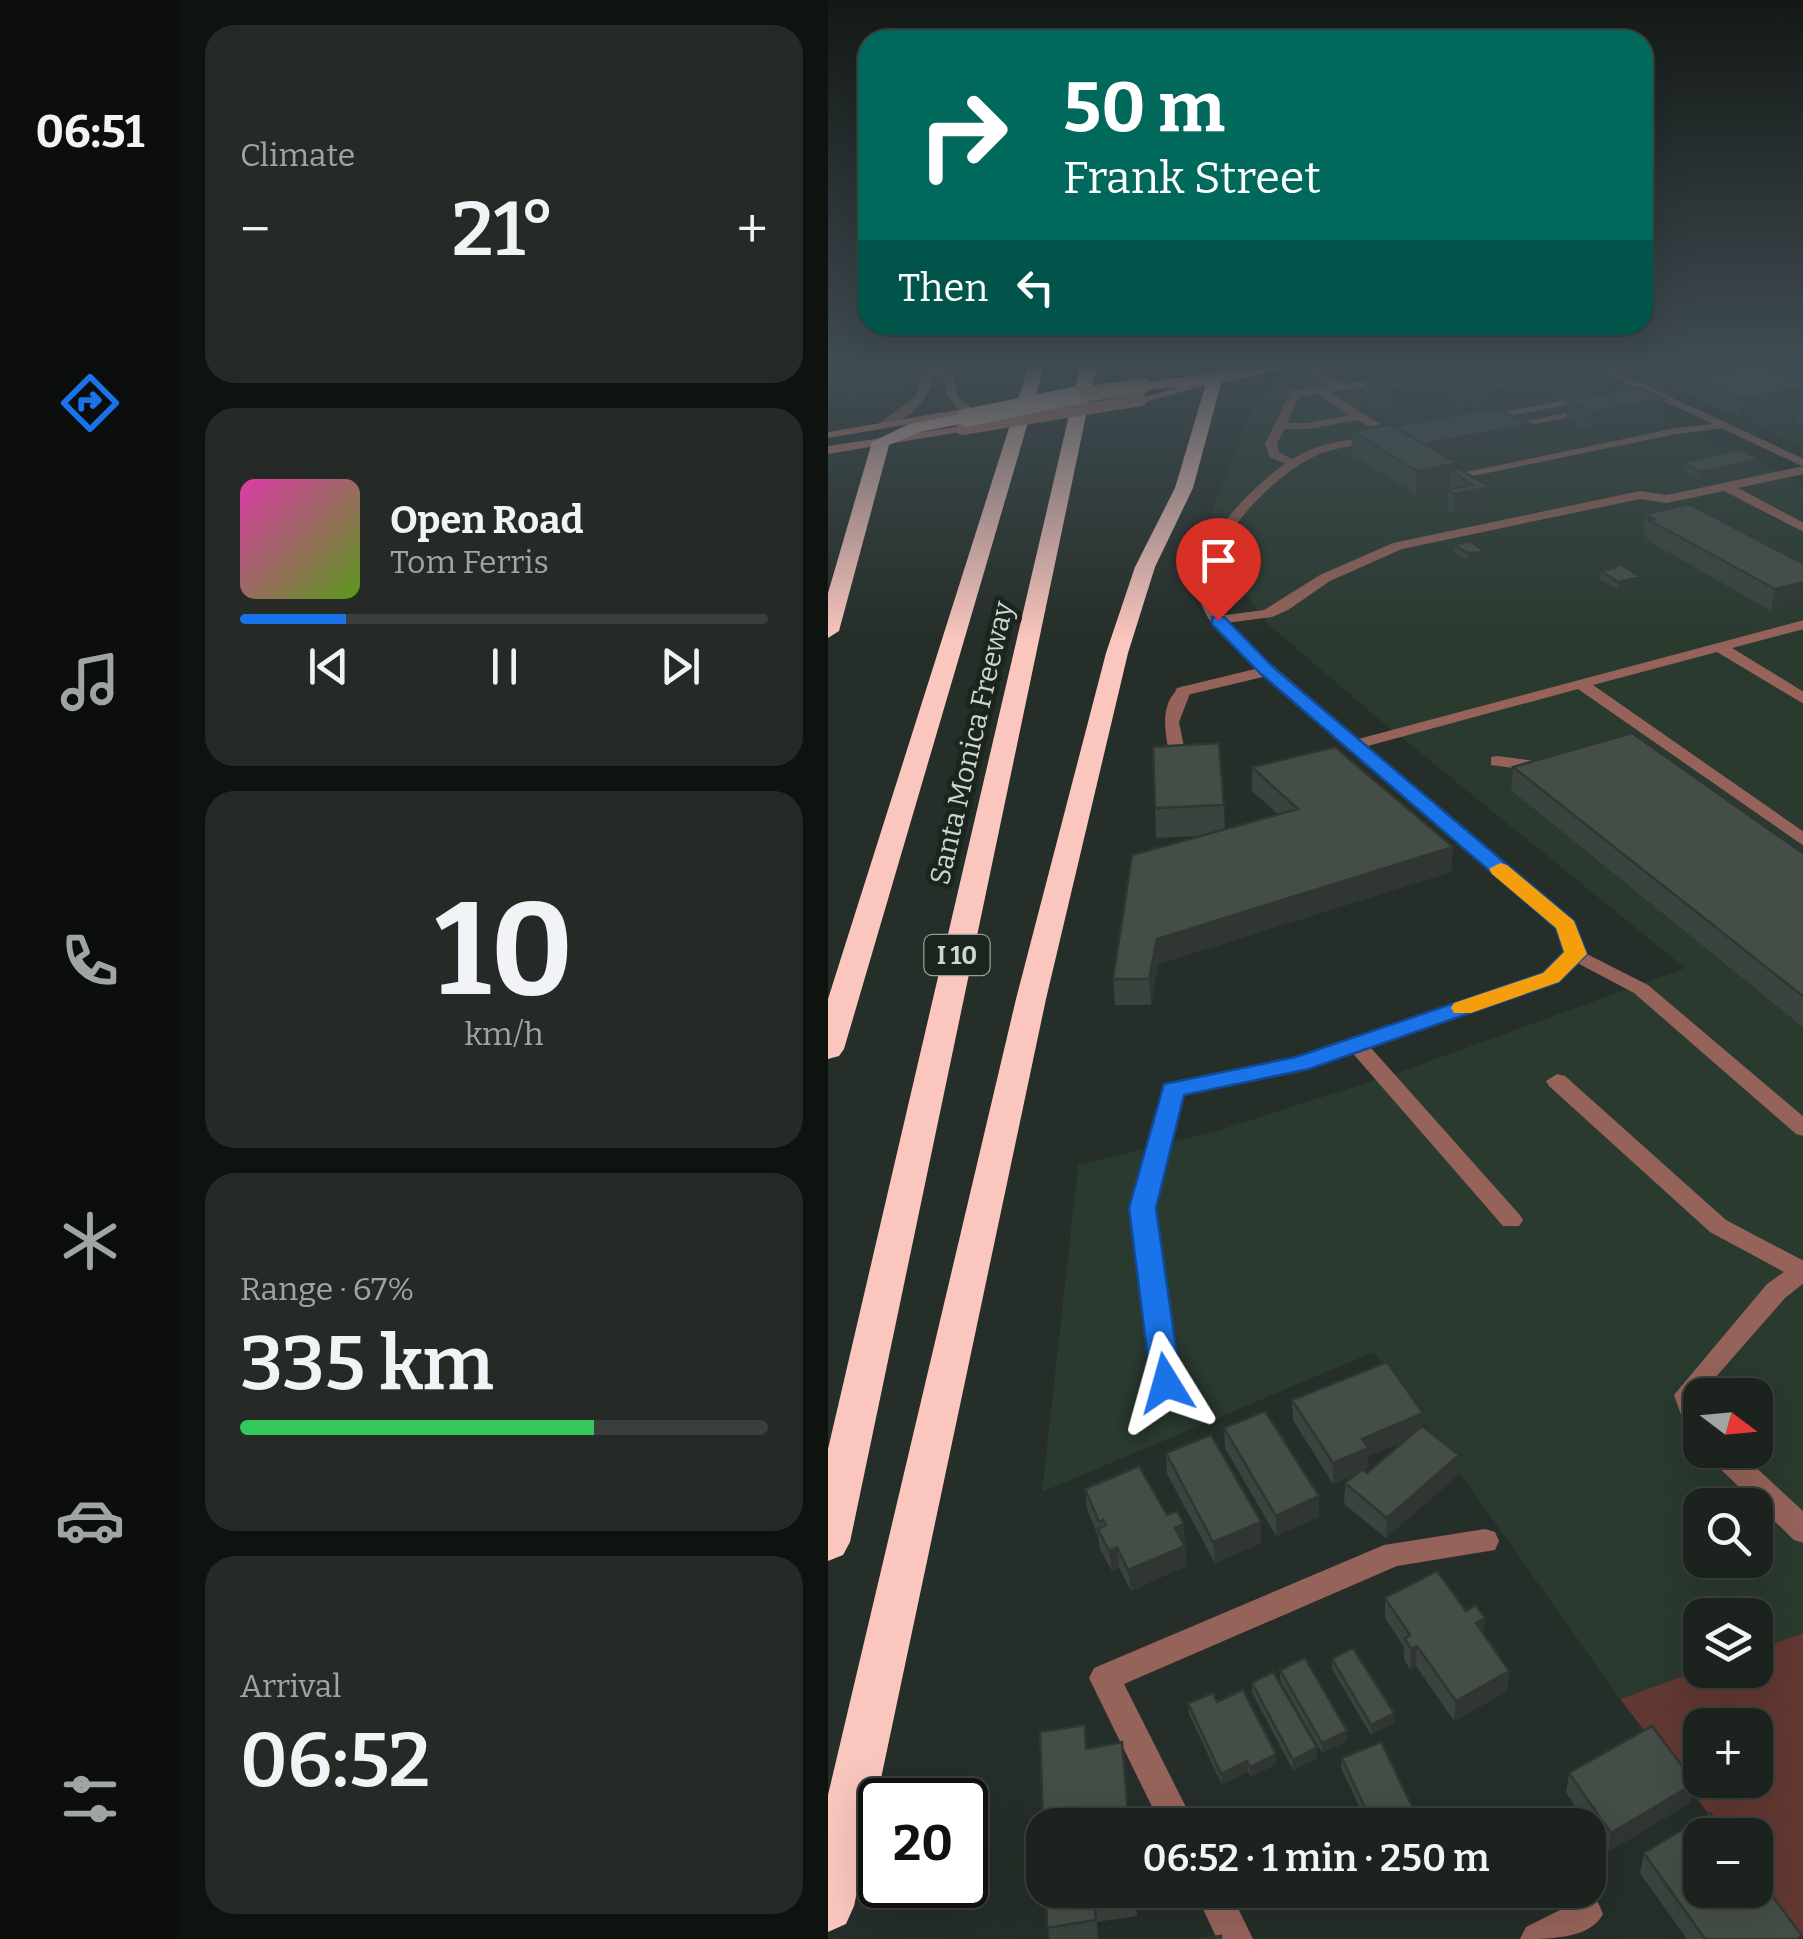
<!DOCTYPE html>
<meta charset="utf-8">
<style>
body{margin:0;font-family:Bitter,serif;background:#252a27;color:#f1f3f6;height:100vh;display:flex;flex-direction:column;font-size:38px;white-space:nowrap}
*{box-sizing:border-box;margin:0}
p{font-size:32px;color:#a0a4a4}
.icon{flex:none;width:55px;height:55px;fill:none;stroke:currentColor;stroke-width:2;stroke-linecap:round;stroke-linejoin:round}
.map{position:relative;flex:1;overflow:hidden}
.details{display:flex;flex-direction:column;gap:25px;padding:25px;background:#0f1310;width:648px}
.details>*{flex:none}
.top-card{position:absolute;left:30px;top:30px;width:795px;height:305px;border-radius:30px;box-shadow:0 10px 40px #0002,0 0 0 2px #3a3f3c;background:#00695c;color:#fff;overflow:hidden}
.needle{width:65px;rotate:106deg}
.tools{position:absolute;left:855px;top:1378px;display:grid;gap:20px}
.tools a{display:grid;place-items:center;width:90px;height:90px;border-radius:20px;background:#1c221e;box-shadow:0 10px 40px #0002,0 0 0 2px #3a3f3c;font-size:50px}
.speed{position:absolute;left:30px;top:1778px;display:flex;gap:20px;font-size:50px;font-weight:700;text-align:center}
.speed>*{display:grid;place-content:center;width:130px;height:130px;border-radius:50%;background:#1c221e;box-shadow:0 10px 40px #0002,0 0 0 2px #3a3f3c;line-height:1}
.speed .limit{border:5px solid #111;border-radius:15px;background:#fff;color:#111}
.pin{position:absolute;display:grid;place-items:center;width:85px;height:85px;color:#fff;margin:-102px -42px;border-radius:50% 50% 50% 0;rotate:-45deg;box-shadow:0 0 10px #0007}
.pin .icon{rotate:45deg}
.me{position:absolute;width:110px;margin:-55px;rotate:352deg;stroke-linejoin:round;filter:drop-shadow(0 0 8px #0008)}
.turn{display:flex;align-items:center;gap:35px;height:210px;padding:0 40px;font-size:45px}
.turn .icon{width:130px;height:130px;stroke-width:2.5}
.turn b{display:block;font-size:70px;line-height:85px}
.then{display:flex;align-items:center;height:95px;padding:0 40px;background:#0003;gap:20px;font-size:38px}
.big{font-size:75px;font-weight:600;line-height:1.1}
.details .card{flex:1;display:flex;flex-direction:column;justify-content:center;gap:15px;min-width:0;padding:0 35px;border-radius:30px;background:#252a27}
.details .dial{align-items:center;gap:0}
.dial b{font-size:130px;line-height:1}
.song{display:flex;align-items:center;gap:30px}
.cover{width:120px;height:120px;border-radius:15px;background:linear-gradient(135deg,hsl(320 70% 55%),hsl(90 70% 35%))}
.played{height:10px;border-radius:5px;background:linear-gradient(90deg,#1a73e8 20%,#3a3f3c 20%)}
.keys{display:flex;justify-content:space-around;direction:ltr}
.heat{display:flex;justify-content:space-between;align-items:center;font-size:55px;direction:ltr}
.charge{height:15px;border-radius:8px;background:linear-gradient(90deg,#34c759 67%,#3a3f3c 0)}
.trip{position:absolute;left:198px;top:1808px;width:580px;height:100px;border-radius:30px;background:#1c221e;box-shadow:0 10px 40px #0002,0 0 0 2px #3a3f3c;font-weight:600;line-height:100px;text-align:center}
main{display:flex;flex:1;min-height:0}
.menu{display:flex;flex-direction:column;width:180px;justify-content:space-around;align-items:center;background:#0b0e0c;color:#a0a4a4}
.menu .icon{width:70px;height:70px}
.menu .on{color:#1a73e8}
.menu b{font-size:45px;color:#f1f3f6}
.map>svg:first-child{display:block}
.built{fill:#2a3a2f;fill-rule:evenodd}
.green{fill:#623832;fill-rule:evenodd}
.lines{fill:none;stroke-linecap:round;stroke-linejoin:round}
.lane{fill:#96635a;fill-rule:evenodd}
.street{fill:#96635a;fill-rule:evenodd}
.secondary{fill:#d28073;fill-rule:evenodd}
.primary{fill:#f49e91;fill-rule:evenodd}
.highway{fill:#fac6bd;fill-rule:evenodd}
.secondary-bridge{stroke:#d28073;stroke-width:12}
.primary-bridge{stroke:#f49e91;stroke-width:15}
.highway-bridge{stroke:#fac6bd;stroke-width:18}
.wall{fill:#3a433d;fill-rule:evenodd}
.shaded-wall{fill:#303732}
.building{fill:#444e47;stroke:#303732;stroke-width:2.5}
.route{fill:#1a73e8;stroke:#114b97;stroke-width:2.5}
.slow{fill:#f59e0b}
.labels{text-anchor:middle;stroke-width:10;stroke-linejoin:round;paint-order:stroke}
.shield{fill:#1b251e;stroke:#99a09b;stroke-width:2.5}
.shield-label{font-size:25px;font-weight:bold;fill:#cfd5d1}
.street-label{font-size:28px;fill:#cfd5d1;stroke:#1b251e}
</style>
<main>
<nav class="menu">
<b>06:51</b>
<svg class="icon on" aria-label="directions" viewBox="0 0 24 24"><path d="M12 3l9 9-9 9-9-9zM9 14v-3h6M13 9l2 2-2 2"/></svg>
<svg class="icon" aria-label="music" viewBox="0 0 24 24"><path d="M9 18V5l10-2v13"/><circle cx="6" cy="18" r="3"/><circle cx="16" cy="16" r="3"/></svg>
<svg class="icon" aria-label="phone" viewBox="0 0 24 24"><path d="M5 4h4l2 5-3 2q2 4 5 5l2-3 5 2v4C11 20 4 13 5 4z"/></svg>
<svg class="icon" aria-label="climate" viewBox="0 0 24 24"><path d="M12 3v18M4 7l16 10M4 17L20 7"/></svg>
<svg class="icon" aria-label="car" viewBox="0 0 24 24"><path d="M5 17H2v-5l4-1 3-4h7l3 4 3 1v5h-3M9 17h6M6 11h13"/><circle cx="7" cy="17" r="2"/><circle cx="17" cy="17" r="2"/></svg>
<svg class="icon" aria-label="filters" viewBox="0 0 24 24"><path d="M4 7h16M4 17h16"/><circle cx="9" cy="7" r="2"/><circle cx="15" cy="17" r="2"/></svg>
</nav>
<section class="details">
<div class="card"><p>Climate</p>
<div class="heat"><a>−</a><b class="big">21°</b><a>+</a></div>
</div>
<div class="card">
<div class="song"><i class="cover"></i><div><b>Open Road</b><p>Tom Ferris</p></div></div>
<div class="played"></div>
<div class="keys"><svg class="icon" aria-label="previous" viewBox="0 0 24 24"><path d="M18 5L8 12l10 7zM5 5v14"/></svg><svg class="icon" aria-label="pause" viewBox="0 0 24 24"><path d="M8 5v14M16 5v14"/></svg><svg class="icon" aria-label="next" viewBox="0 0 24 24"><path d="M6 5l10 7-10 7zM19 5v14"/></svg></div>
</div>
<div class="card dial"><b>10</b><p>km/h</p></div>
<div class="card"><p>Range · 67%</p><b class="big">335 km</b><div class="charge"></div></div>
<div class="card"><p>Arrival</p><b class="big">06:52</b></div>
</section>
<div class="map">
<svg width="976" height="1939" viewBox="0 0 976 1939">
<rect width="100%" height="100%" fill="#252e28"/>
<!-- built -->
<path class="built" d="M 565,368 L 734,368 L 975,484 L 975,1633 L 928,1650 L 928,1615 L 872,1615 L 872,1670 L 792,1699 L 546,1352 L 214,1492 L 250,1165 L 385,1132 L 572,1072 L 857,968 L 546,715 L 440,624 L 415,590 L 409,563 L 424,536 L 383,514 L 429,396 L 447,389 ZM 872,1395 L 928,1395 L 928,1450 L 872,1450 ZM 872,1505 L 928,1505 L 928,1560 L 872,1560 Z
M 802,368 L 975,368 L 975,447 Z"/>
<!-- green -->
<path class="green" d="M 975,1633 L 975,1937 L 928,1875 L 928,1835 L 897,1835 L 792,1699 L 872,1670 L 928,1670 L 928,1650 ZM 872,1725 L 928,1725 L 928,1780 L 872,1780 Z"/>
<g class="lines">
<!-- lane -->
<path class="lane" d="M 476,368 L 489,368 L 513,384 L 557,380 L 558,382 L 553,385 L 502,392 L 566,433 L 566,437 L 558,437 L 530,420 L 480,429 L 456,429 L 449,444 L 451,452 L 471,463 L 465,467 L 442,457 L 437,444 L 463,391 L 501,386 ZM 489,394 L 522,415 L 480,423 L 459,423 L 471,396 Z
M 761,408 L 765,409 L 765,413 L 686,428 L 680,425 Z
M 894,423 L 898,424 L 898,428 L 848,434 L 640,477 L 634,473 L 848,428 Z
M 976,466 L 976,474 L 910,488 L 976,523 L 976,532 L 896,491 L 839,503 L 812,499 L 574,549 L 502,581 L 460,610 L 444,617 L 390,624 L 383,620 L 390,616 L 436,610 L 492,575 L 565,543 L 812,491 L 839,495 Z
M 976,620 L 976,629 L 904,648 L 976,692 L 976,704 L 889,652 L 765,685 L 976,832 L 976,846 L 750,689 L 525,750 L 517,745 L 519,742 Z
M 355,686 L 363,691 L 351,722 L 358,757 L 350,762 L 342,757 C 337,734 330,700 355,686 Z
M 669,756 L 722,763 L 730,768 L 722,773 L 663,765 L 663,757 Z
M 747,948 L 820,985 L 976,1117 L 976,1136 L 968,1134 L 806,993 L 740,958 L 737,954 Z
M 528,1037 L 535,1039 L 691,1214 L 695,1220 L 691,1226 L 675,1226 L 521,1049 L 517,1044 Z
M 729,1074 L 737,1076 L 898,1220 L 976,1261 L 976,1283 L 957,1298 L 872,1395 L 872,1443 L 862,1440 L 846,1395 L 939,1284 L 956,1272 L 882,1232 L 721,1086 L 718,1081 Z
M 345,1083 L 356,1090 L 327,1208 L 351,1383 L 347,1390 L 338,1393 L 329,1390 L 325,1383 L 303,1208 L 334,1090 Z
M 877,1450 L 909,1450 L 976,1512 L 976,1543 L 966,1540 L 881,1458 Z
M 657,1529 L 667,1532 L 671,1541 L 667,1550 L 569,1566 L 296,1684 L 367,1825 L 333,1825 L 261,1678 L 266,1668 L 556,1545 Z
M 366,1890 L 401,1890 L 425,1939 L 389,1939 Z
M 758,1897 L 770,1902 L 775,1914 C 762,1939 722,1939 692,1939 L 698,1927 Z"/>
<!-- street -->
<path class="street" d="M 95,368 L 111,368 L 126,378 L 129,396 L 145,409 L 145,413 C 127,414 118,397 117,381 L 105,374 C 103,399 78,425 53,426 L 53,422 L 89,395 Z
M 766,368 L 780,368 L 976,459 L 976,467 Z
M 762,395 L 768,398 L 766,400 L 653,421 L 647,418 Z
M 550,435 L 556,438 L 554,440 C 531,445 506,447 485,457 C 446,476 386,536 383,582 C 382,598 393,612 399,626 L 745,922 L 757,954 L 730,981 L 480,1069 L 345,1097 L 337,1095 L 334,1090 L 337,1085 L 468,1058 L 716,973 L 737,953 L 729,928 L 439,676 L 355,696 L 347,691 L 349,688 L 431,668 C 406,647 375,626 370,590 C 362,544 437,472 475,453 C 498,442 525,439 550,435 Z"/>
<!-- secondary -->
<path class="secondary" d="M 386,377 L 391,380 L 390,382 L 313,403 L 307,400 Z
M 141,408 L 147,411 L 145,413 L 0,438 L 0,432 Z
M 134,426 L 138,427 L 138,431 L 0,454 L 0,446 Z"/>
<!-- primary -->
<path class="primary" d="M 430,368 L 461,368 L 386,384 L 315,390 L 308,386 L 315,382 Z"/>
<!-- highway -->
<path class="highway" d="M 200,368 L 216,368 L 16,1049 L 11,1056 L 0,1059 L 0,999 Z
M 252,368 L 268,368 L 22,1542 L 15,1555 L 0,1561 L 0,1449 Z
M 380,377 L 394,380 L 365,488 L 327,567 L 300,653 L 218,999 L 26,1906 L 18,1924 L 0,1932 L 0,1795 L 188,999 L 278,653 L 307,567 L 347,488 Z
M 138,413 L 146,418 L 144,422 L 92,432 L 61,445 L 11,631 L 0,638 L 0,593 L 44,442 L 81,424 Z"/>
<!-- secondary-bridge -->
<path class="secondary-bridge" d="M 134,429 L 313,400"/>
<!-- primary-bridge -->
<path class="primary-bridge" d="M 244,396 L 315,386"/>
<!-- highway-bridge -->
<path class="highway-bridge" d="M 138,418 L 244,396"/>
</g>
<!-- wall -->
<path class="wall" d="M 0,368 L 71,368 L 74,393 L 27,404 L 14,392 L 13,386 L 10,386 L 13,407 L 0,409 Z
M 538,368 L 604,368 L 608,370 L 608,368 L 748,368 L 748,376 L 735,378 L 734,383 L 726,385 L 725,397 L 666,408 L 702,424 L 700,442 L 620,458 L 661,507 L 626,514 L 619,510 L 620,490 L 622,489 L 622,488 L 588,495 L 523,454 L 524,431 L 566,426 L 654,410 L 642,404 L 635,405 L 622,399 L 623,395 L 621,394 L 621,398 L 561,412 L 536,398 L 537,376 L 541,375 L 538,374 Z
M 807,368 L 964,368 L 963,373 L 954,374 L 976,383 L 976,426 L 968,422 L 970,405 L 912,417 L 864,395 L 866,384 L 851,379 L 851,377 L 840,372 L 817,373 Z
M 836,399 L 834,417 L 761,431 L 738,418 L 739,401 Z
M 932,459 L 931,466 L 872,479 L 853,469 L 854,462 Z
M 817,514 L 976,564 L 943,611 L 819,540 L 819,536 L 815,534 Z
M 626,545 L 657,552 L 657,559 L 640,561 L 626,552 Z
M 784,566 L 813,577 L 812,584 L 790,590 L 772,579 L 773,571 L 784,568 Z
M 424,767 L 625,847 L 623,872 L 330,964 L 323,1005 L 287,1005 L 285,979 L 372,836 L 328,838 L 327,808 L 396,805 L 397,829 L 450,814 L 424,791 Z
M 685,767 L 976,854 L 976,1028 L 683,790 Z
M 464,1400 L 595,1413 L 594,1426 L 631,1455 L 630,1475 L 558,1538 L 516,1504 L 517,1483 L 530,1473 L 505,1484 L 465,1420 ZM 577,1441 L 539,1473 L 536,1470 L 540,1469 L 540,1456 Z
M 396,1428 L 491,1496 L 491,1517 L 448,1536 L 397,1448 Z
M 338,1453 L 433,1522 L 433,1543 L 387,1563 L 339,1474 Z
M 257,1489 L 357,1544 L 358,1566 L 303,1591 L 291,1567 L 284,1571 L 272,1549 L 270,1536 L 259,1509 Z
M 557,1598 L 656,1635 L 681,1671 L 679,1691 L 626,1721 L 588,1666 L 582,1670 L 576,1659 L 576,1647 L 557,1618 Z
M 504,1659 L 566,1723 L 543,1735 L 504,1669 Z
M 452,1670 L 519,1731 L 519,1741 L 494,1753 L 452,1680 Z
M 424,1683 L 489,1758 L 465,1770 L 424,1693 Z
M 389,1702 L 448,1754 L 448,1764 L 423,1777 L 420,1771 L 394,1785 L 361,1714 L 360,1703 Z
M 514,1758 L 593,1825 L 540,1825 L 513,1768 Z
M 741,1773 L 867,1783 L 862,1803 L 780,1852 L 738,1793 Z
M 816,1853 L 974,1936 L 973,1939 L 859,1939 L 812,1873 Z
M 218,1890 L 307,1890 L 309,1916 L 269,1922 L 270,1939 L 221,1939 Z"/>
<!-- shaded-wall -->
<path class="shaded-wall" d="M 7,368 L 11,368 L 13,386 L 10,386 L 13,407 L 0,409 L 0,382 L 9,380 Z
M 63,368 L 71,368 L 74,393 L 27,404 L 22,377 Z
M 725,368 L 748,368 L 748,376 L 735,378 L 734,383 L 726,385 L 725,397 L 654,410 L 655,392 Z
M 896,368 L 913,368 L 878,383 L 880,371 Z
M 933,368 L 964,368 L 963,373 L 939,377 Z
M 622,377 L 621,398 L 561,412 L 561,390 Z
M 643,386 L 642,404 L 635,405 L 636,388 Z
M 976,387 L 976,404 L 912,417 L 915,399 Z
M 836,399 L 834,417 L 761,431 L 763,412 Z
M 702,424 L 700,442 L 592,463 L 593,445 Z
M 932,459 L 931,466 L 872,479 L 873,472 Z
M 629,463 L 628,474 L 622,470 L 622,488 L 588,495 L 589,471 Z
M 662,487 L 661,507 L 626,514 L 627,494 Z
M 657,552 L 657,559 L 640,561 L 640,553 Z
M 813,577 L 812,584 L 790,590 L 790,582 Z
M 976,582 L 976,602 L 943,611 L 947,589 Z
M 625,847 L 623,872 L 330,964 L 323,1005 L 321,979 L 329,939 Z
M 595,1413 L 594,1434 L 540,1456 L 540,1469 L 505,1484 L 505,1463 L 534,1439 Z
M 631,1455 L 630,1475 L 558,1538 L 559,1518 Z
M 491,1496 L 491,1517 L 448,1536 L 448,1516 Z
M 433,1522 L 433,1543 L 387,1563 L 385,1542 Z
M 356,1524 L 357,1544 L 349,1548 L 347,1528 Z
M 357,1546 L 358,1566 L 303,1591 L 300,1570 Z
M 289,1547 L 291,1567 L 284,1571 L 281,1551 Z
M 657,1618 L 655,1638 L 648,1623 Z
M 589,1646 L 588,1666 L 582,1670 L 583,1649 Z
M 681,1671 L 679,1691 L 626,1721 L 628,1701 Z
M 566,1713 L 566,1723 L 543,1735 L 543,1725 Z
M 519,1731 L 519,1741 L 494,1753 L 494,1743 Z
M 489,1747 L 489,1758 L 465,1770 L 465,1760 Z
M 448,1754 L 448,1764 L 423,1777 L 422,1767 Z
M 419,1761 L 420,1771 L 394,1785 L 393,1774 Z
M 867,1783 L 862,1803 L 780,1852 L 783,1833 Z"/>
<!-- building -->
<path class="building" d="M 13,368 L 63,368 L 22,377 Z
M 567,368 L 604,368 L 622,377 L 561,390 L 537,376 L 571,371 Z
M 610,368 L 725,368 L 711,372 L 726,379 L 655,392 L 643,386 L 636,388 L 623,381 L 632,380 L 612,372 L 616,371 Z
M 871,368 L 896,368 L 880,371 Z
M 917,368 L 940,368 L 976,383 L 976,387 L 915,399 L 867,378 Z
M 0,374 L 2,374 L 9,380 L 0,382 Z
M 811,387 L 836,399 L 763,412 L 739,401 Z
M 666,408 L 702,424 L 596,444 L 566,426 Z
M 562,424 L 629,463 L 589,471 L 524,431 Z
M 912,450 L 932,459 L 873,472 L 854,462 Z
M 631,469 L 662,487 L 627,494 L 620,490 L 644,485 L 622,470 Z
M 861,504 L 976,564 L 976,582 L 947,589 L 821,520 L 826,519 L 817,514 Z
M 642,541 L 657,552 L 640,553 L 626,545 Z
M 792,564 L 813,577 L 790,582 L 773,571 L 787,568 L 784,566 Z
M 804,733 L 976,854 L 976,997 L 685,767 Z
M 391,743 L 396,805 L 327,808 L 325,747 Z
M 507,747 L 625,847 L 329,939 L 321,979 L 285,979 L 304,855 L 470,809 L 424,767 Z
M 559,1362 L 595,1413 L 534,1439 L 540,1448 L 505,1463 L 464,1400 Z
M 437,1411 L 491,1496 L 448,1516 L 396,1428 Z
M 594,1426 L 631,1455 L 559,1518 L 517,1483 L 535,1469 L 539,1473 Z
M 383,1435 L 433,1522 L 385,1542 L 338,1453 Z
M 311,1466 L 339,1515 L 349,1511 L 356,1524 L 347,1528 L 357,1546 L 300,1570 L 289,1547 L 281,1551 L 270,1529 L 278,1525 L 275,1520 L 271,1522 L 257,1489 Z
M 609,1571 L 638,1611 L 647,1605 L 657,1618 L 648,1623 L 681,1671 L 628,1701 L 589,1646 L 583,1649 L 577,1639 L 582,1635 L 557,1598 Z
M 525,1648 L 566,1713 L 543,1725 L 504,1659 Z
M 477,1658 L 519,1731 L 494,1743 L 452,1670 Z
M 445,1672 L 489,1747 L 465,1760 L 424,1683 Z
M 415,1690 L 448,1754 L 422,1767 L 419,1761 L 393,1774 L 360,1703 L 385,1693 L 389,1702 Z
M 257,1725 L 258,1749 L 294,1742 L 301,1825 L 215,1825 L 212,1732 Z
M 824,1726 L 867,1783 L 783,1833 L 741,1773 Z
M 553,1742 L 593,1825 L 545,1825 L 514,1758 Z
M 882,1813 L 898,1835 L 872,1835 L 872,1890 L 928,1890 L 928,1874 L 974,1936 L 969,1939 L 877,1939 L 816,1853 Z
M 218,1890 L 306,1890 L 307,1896 L 266,1903 L 268,1920 L 219,1928 Z
M 393,1936 L 393,1939 L 369,1939 Z"/>
<!-- sky -->
<linearGradient id="sky" x2="0" y2="1"><stop stop-color="#141916"/><stop offset="0.57" stop-color="#404c53"/><stop offset="1" stop-color="#404c53" stop-opacity="0"/></linearGradient>
<rect width="976" height="640" fill="url(#sky)"/>
<!-- route -->
<path class="route" d="M 384,617 L 396,617 L 445,667 L 746,921 L 759,954 L 731,982 L 481,1069 L 356,1095 L 328,1208 L 353,1383 L 349,1391 L 338,1395 L 327,1391 L 323,1383 L 301,1208 L 336,1084 L 468,1057 L 715,973 L 736,952 L 728,928 L 433,674 L 384,624 Z"/>
<!-- slow -->
<path class="slow" d="M 672,863 L 679,865 L 746,921 L 759,954 L 731,982 L 643,1013 L 626,1013 L 623,1008 L 626,1003 L 715,973 L 736,952 L 728,928 L 664,874 L 661,869 Z"/>
<g class="labels">
<!-- shield labels -->
<rect class="shield" x="96.5" y="935" width="65" height="40" rx="8"/>
<g class="shield-label">
<text x="129" y="964">I 10</text>
</g>
<!-- street labels -->
<g class="street-label">
<text transform="translate(143 743) rotate(-77)" y="10">Santa Monica Freeway</text>
</g>
</g>
</svg>
<div class="tools">
<a><svg class="needle" viewBox="-14 -14 28 28"><path d="M0-13l5 13h-10z" fill="#e53935"/><path d="M0 13l5-13h-10z" fill="#a0a4a4"/></svg></a>
<a><svg class="icon" aria-label="search" viewBox="0 0 24 24"><circle cx="10" cy="10" r="6"/><path d="M15 15l6 6"/></svg></a>
<a><svg class="icon" aria-label="layers" viewBox="0 0 24 24"><path d="M12 4l9 5-9 5-9-5zM3 14l9 5 9-5"/></svg></a>
<a>+</a>
<a>−</a>
</div>
<div class="speed"><div class="limit">20</div></div>
<div class="pin" style="left:390px;top:620px;background:#d93025"><svg class="icon" aria-label="arrive" viewBox="0 0 24 24"><path d="M6 21V4h12l-3 4 3 4H6"/></svg></div>
<svg class="me" style="left:338px;top:1383px" viewBox="-20 -20 40 40"><path d="M0-17L14 15 0 8-14 15z" fill="#1a73e8" stroke="#fff" stroke-width="4"/></svg>
<div class="trip">06:52 · 1 min · 250 m</div>
<div class="top-card">
<div class="turn"><svg class="icon" aria-label="right" viewBox="0 0 24 24"><path d="M7 20v-9h11M14 6l5 5-5 5"/></svg><div><b>50 m</b>Frank Street</div></div>
<div class="then">Then<svg class="icon" aria-label="left" viewBox="0 0 24 24"><path d="M17 20v-9H6M10 6l-5 5 5 5"/></svg></div>
</div>
</div>
</main>
